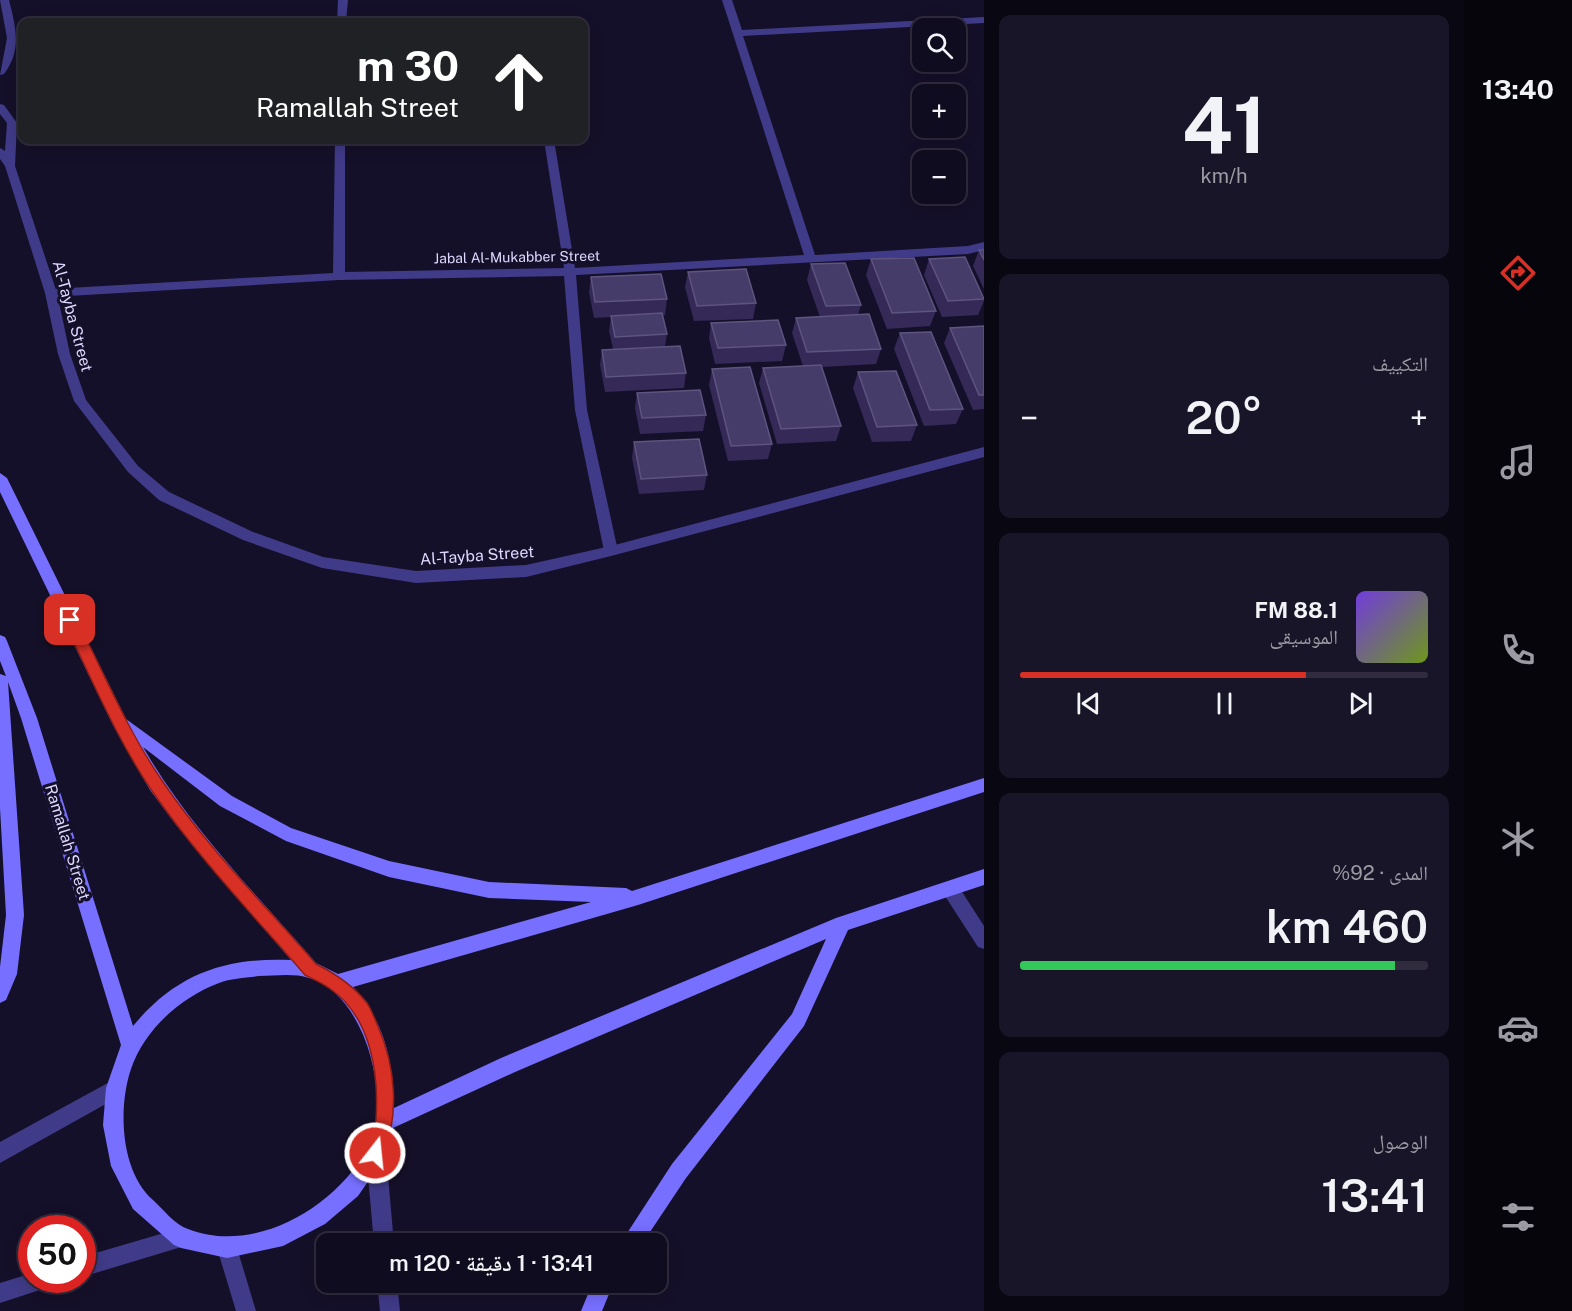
<!DOCTYPE html>
<html lang="ar">
<meta charset="utf-8">
<style>
body{margin:0;font-family:"Public Sans","Noto Naskh Arabic",sans-serif;background:#191528;color:#f1f3f6;direction:rtl;height:100vh;display:flex;flex-direction:column;font-size:22px;white-space:nowrap}
*{box-sizing:border-box;margin:0}
p{font-size:20px;color:#9c9ba4}
.icon{flex:none;width:33px;height:33px;fill:none;stroke:currentColor;stroke-width:2;stroke-linecap:round;stroke-linejoin:round}
.map{position:relative;flex:1;overflow:hidden;direction:ltr}
.drawer{display:flex;flex-direction:column;gap:15px;padding:15px;background:#090711;width:480px}
.drawer>*{flex:none}
.guide{position:absolute;left:18px;top:18px;width:570px;height:126px;border-radius:12px;box-shadow:0 3px 15px #0003,0 0 0 2px #302c3d;direction:rtl;background:#202124;color:#fff;overflow:hidden}
.buttons{position:absolute;left:912px;top:18px;display:grid;gap:12px}
.buttons a{display:grid;place-items:center;width:54px;height:54px;border-radius:12px;background:#100c1f;box-shadow:0 3px 15px #0003,0 0 0 2px #302c3d;font-size:30px}
.speed{position:absolute;left:18px;top:1215px;display:flex;gap:12px;font-size:30px;font-weight:700;text-align:center}
.speed>*{display:grid;place-content:center;width:78px;height:78px;border-radius:50%;background:#100c1f;box-shadow:0 3px 15px #0003,0 0 0 2px #302c3d;line-height:1}
.speed .limit{border:9px solid #d22;background:#fff;color:#111}
.pin{position:absolute;display:grid;place-items:center;width:51px;height:51px;color:#fff;margin:-26px;border-radius:12px;box-shadow:0 3px 9px #0006}
.me{position:absolute;width:66px;margin:-33px;rotate:16deg;stroke-linejoin:round;filter:drop-shadow(0 0 4px #0008)}
.turn{display:flex;align-items:center;gap:21px;height:126px;padding:0 30px;font-size:27px}
.turn .icon{width:78px;height:78px;stroke-width:2.5}
.turn b{display:block;font-size:42px;line-height:51px}
.big{font-size:45px;font-weight:600;line-height:1.1}
.drawer .tile{flex:1;display:flex;flex-direction:column;justify-content:center;gap:9px;min-width:0;padding:0 21px;border-radius:12px;background:#191528}
.drawer .dial{align-items:center;gap:0}
.dial b{font-size:78px;line-height:1}
.song{display:flex;align-items:center;gap:18px}
.cover{width:72px;height:72px;border-radius:9px;background:linear-gradient(135deg,hsl(260 70% 55%),hsl(80 70% 35%))}
.played{height:6px;border-radius:3px;background:linear-gradient(90deg,#d93025 70%,#302c3d 70%)}
.keys{display:flex;justify-content:space-around;direction:ltr}
.heat{display:flex;justify-content:space-between;align-items:center;font-size:33px;direction:ltr}
.charge{height:9px;border-radius:4px;background:linear-gradient(90deg,#34c759 92%,#302c3d 0)}
.trip{position:absolute;left:316px;top:1233px;width:351px;height:60px;border-radius:12px;background:#100c1f;box-shadow:0 3px 15px #0003,0 0 0 2px #302c3d;font-weight:600;line-height:60px;text-align:center;direction:rtl}
main{display:flex;flex:1;min-height:0}
.tabs{display:flex;flex-direction:column;width:108px;justify-content:space-around;align-items:center;background:#06050c;color:#9c9ba4}
.tabs .icon{width:42px;height:42px}
.tabs .current{color:#d93025}
.tabs b{font-size:27px;color:#f1f3f6}
.map>svg:first-child{display:block}
.lines{fill:none;stroke-linecap:round;stroke-linejoin:round}
.minor{fill:#403b88;fill-rule:evenodd}
.tertiary{fill:#403b88;fill-rule:evenodd}
.secondary{fill:#776fff;fill-rule:evenodd}
.wall{fill:#342957}
.building{fill:#463c69;stroke:#5e5480;stroke-width:1.5}
.route{fill:#d93025;stroke:#8d1f18;stroke-width:1.5}
.labels{text-anchor:middle;stroke-width:6;stroke-linejoin:round;paint-order:stroke}
.far-street-label{font-size:14px;fill:#ded8ff;stroke:#151029}
.street-label{font-size:16px;fill:#ded8ff;stroke:#151029}
</style>
<main>
<nav class="tabs">
<b>13:40</b>
<svg class="icon current" aria-label="directions" viewBox="0 0 24 24"><path d="M12 3l9 9-9 9-9-9zM9 14v-3h6M13 9l2 2-2 2"/></svg>
<svg class="icon" aria-label="music" viewBox="0 0 24 24"><path d="M9 18V5l10-2v13"/><circle cx="6" cy="18" r="3"/><circle cx="16" cy="16" r="3"/></svg>
<svg class="icon" aria-label="phone" viewBox="0 0 24 24"><path d="M5 4h4l2 5-3 2q2 4 5 5l2-3 5 2v4C11 20 4 13 5 4z"/></svg>
<svg class="icon" aria-label="climate" viewBox="0 0 24 24"><path d="M12 3v18M4 7l16 10M4 17L20 7"/></svg>
<svg class="icon" aria-label="car" viewBox="0 0 24 24"><path d="M5 17H2v-5l4-1 3-4h7l3 4 3 1v5h-3M9 17h6M6 11h13"/><circle cx="7" cy="17" r="2"/><circle cx="17" cy="17" r="2"/></svg>
<svg class="icon" aria-label="filters" viewBox="0 0 24 24"><path d="M4 7h16M4 17h16"/><circle cx="9" cy="7" r="2"/><circle cx="15" cy="17" r="2"/></svg>
</nav>
<section class="drawer">
<div class="tile dial"><b>41</b><p>km/h</p></div>
<div class="tile"><p>التكييف</p>
<div class="heat"><a>−</a><b class="big">20°</b><a>+</a></div>
</div>
<div class="tile">
<div class="song"><i class="cover"></i><div><b>88.1 FM</b><p>الموسيقى</p></div></div>
<div class="played"></div>
<div class="keys"><svg class="icon" aria-label="previous" viewBox="0 0 24 24"><path d="M18 5L8 12l10 7zM5 5v14"/></svg><svg class="icon" aria-label="pause" viewBox="0 0 24 24"><path d="M8 5v14M16 5v14"/></svg><svg class="icon" aria-label="next" viewBox="0 0 24 24"><path d="M6 5l10 7-10 7zM19 5v14"/></svg></div>
</div>
<div class="tile"><p>المدى · 92%</p><b class="big">460 km</b><div class="charge"></div></div>
<div class="tile"><p>الوصول</p><b class="big">13:41</b></div>
</section>
<div class="map">
<svg width="984" height="1311" viewBox="0 0 984 1311">
<rect width="100%" height="100%" fill="#151029"/>
<g class="lines">
<!-- minor -->
<path class="minor" d="M 338,0 L 348,0 L 346,22 L 337,22 Z
M 722,0 L 732,0 L 742,30 L 984,17 L 984,23 L 743,36 L 815,255 L 968,246 L 984,242 L 984,250 L 968,254 L 576,275 L 587,410 L 618,551 L 616,555 L 606,555 L 604,551 L 575,410 L 564,276 L 339,280 L 51,297 L 45,293 L 51,289 L 333,273 L 335,140 L 345,140 L 345,272 L 564,268 L 544,140 L 554,140 L 575,268 L 804,255 Z
M 951,882 L 957,884 L 984,926 L 984,949 L 978,947 L 945,896 L 942,890 L 945,884 Z"/>
<!-- tertiary -->
<path class="tertiary" d="M 0,0 L 9,0 C 16,28 22,50 4,74 L 0,75 L 7,38 Z
M 0,104 L 4,105 L 17,123 L 15,166 L 57,293 L 70,354 L 86,400 L 138,466 L 169,492 L 253,532 L 323,557 L 416,571 L 526,565 L 611,546 L 984,447 L 984,457 L 611,556 L 526,577 L 416,583 L 322,568 L 243,540 L 159,500 L 128,472 L 74,401 L 58,354 L 45,293 L 5,166 L 0,159 L 0,148 L 5,151 L 7,123 L 0,114 Z
M 115,1079 L 122,1081 L 124,1088 L 122,1095 L 0,1163 L 0,1142 Z
M 376,1143 L 383,1146 L 386,1153 L 394,1244 L 374,1244 L 366,1153 L 369,1146 Z
M 181,1228 L 188,1231 L 191,1238 L 188,1245 L 82,1277 L 82,1257 Z
M 227,1238 L 234,1241 L 237,1248 L 256,1311 L 236,1311 L 217,1248 L 220,1241 Z
M 32,1273 L 32,1280 L 52,1280 L 49,1287 L 0,1303 L 0,1283 Z
M 377,1282 L 397,1282 L 400,1311 L 380,1311 Z"/>
<!-- secondary -->
<path class="secondary" d="M 0,473 L 7,478 L 126,719 L 232,796 L 291,828 L 389,861 L 489,882 L 626,888 L 632,891 L 984,778 L 984,792 L 638,905 L 353,987 C 384,1020 394,1064 394,1108 L 501,1058 L 836,918 L 984,869 L 984,885 L 848,930 L 804,1026 L 686,1178 L 642,1244 L 620,1244 L 672,1164 L 792,1014 L 826,939 L 515,1072 L 393,1128 L 383,1160 L 358,1196 L 325,1224 L 283,1246 L 227,1258 L 181,1248 L 174,1245 L 133,1209 L 111,1166 L 103,1125 L 106,1088 L 121,1045 L 21,718 L 8,682 L 24,915 L 17,974 L 6,1000 L 0,1003 L 0,967 L 6,915 L 0,808 L 0,674 L 6,676 L 0,661 L 0,635 L 5,637 L 7,641 L 37,718 L 133,1026 C 176,974 225,957 291,960 L 177,826 L 150,790 L 114,727 L 0,492 ZM 143,747 L 220,806 L 286,841 L 389,877 L 489,898 L 591,902 L 338,974 L 316,963 C 256,894 189,827 143,747 ZM 259,976 C 274,976 294,973 309,978 C 366,994 393,1101 367,1149 C 335,1208 254,1255 188,1229 C 175,1225 163,1209 153,1200 C 120,1171 118,1107 131,1069 C 144,1030 181,997 219,983 C 231,978 246,978 259,976 Z
M 593,1282 L 614,1282 L 602,1311 L 581,1311 Z"/>
</g>
<!-- wall -->
<path class="wall" d="M 979,250 L 984,250 L 984,289 L 973,266 Z
M 871,259 L 936,311 L 930,326 L 887,329 L 866,275 Z
M 929,259 L 984,298 L 984,301 L 978,315 L 942,317 L 924,275 Z
M 811,264 L 861,305 L 858,315 L 881,349 L 876,364 L 822,367 L 841,426 L 836,441 L 777,444 L 759,383 L 763,368 L 803,366 L 792,333 L 796,318 L 820,317 L 807,280 Z
M 688,272 L 756,303 L 753,319 L 694,321 L 685,287 Z
M 591,277 L 667,299 L 665,315 L 662,315 L 667,334 L 665,346 L 686,373 L 684,388 L 605,392 L 600,365 L 602,350 L 613,349 L 609,331 L 611,317 L 594,318 L 589,292 Z
M 711,323 L 786,345 L 782,361 L 715,364 L 709,338 Z
M 984,326 L 984,409 L 973,410 L 944,343 L 950,328 Z
M 900,333 L 963,409 L 956,424 L 924,426 L 894,349 Z
M 712,369 L 772,444 L 768,459 L 728,461 L 709,385 Z
M 858,372 L 917,425 L 911,441 L 872,442 L 853,388 Z
M 637,393 L 706,415 L 703,431 L 640,434 L 635,408 Z
M 634,442 L 707,475 L 704,490 L 639,494 L 632,458 Z"/>
<!-- building -->
<path class="building" d="M 979,250 L 984,250 L 984,260 Z
M 965,257 L 984,299 L 948,301 L 929,259 Z
M 914,258 L 936,311 L 892,313 L 871,259 Z
M 845,263 L 861,305 L 826,306 L 811,264 Z
M 746,269 L 756,303 L 697,306 L 688,272 Z
M 661,274 L 667,299 L 595,302 L 591,277 Z
M 662,313 L 667,334 L 615,337 L 611,316 Z
M 869,314 L 881,349 L 807,352 L 796,318 Z
M 778,320 L 786,345 L 718,348 L 711,323 Z
M 984,326 L 984,395 L 979,395 L 950,328 Z
M 931,332 L 963,409 L 930,410 L 900,333 Z
M 680,346 L 686,373 L 606,377 L 602,350 Z
M 821,365 L 841,426 L 781,429 L 763,368 Z
M 750,367 L 772,444 L 731,446 L 712,369 Z
M 896,371 L 917,425 L 877,427 L 858,372 Z
M 700,390 L 706,415 L 642,418 L 637,393 Z
M 699,439 L 707,475 L 641,479 L 634,442 Z"/>
<!-- route -->
<path class="route" d="M 70,615 L 75,616 C 103,671 127,730 163,782 C 207,847 264,904 316,964 C 336,974 353,985 367,1003 C 371,1009 374,1017 377,1024 C 396,1067 400,1115 382,1159 L 375,1162 L 369,1159 C 364,1146 375,1132 376,1119 C 379,1073 371,1016 329,988 C 322,983 313,979 305,975 C 253,915 197,856 152,791 C 116,738 91,677 63,620 Z"/>
<g class="labels">
<!-- far-street labels -->
<g class="far-street-label">
<text transform="translate(517 257) rotate(-1)" y="5">Jabal Al-Mukabber Street</text>
</g>
<!-- street labels -->
<g class="street-label">
<text transform="translate(73 316) rotate(75)" y="6">Al-Tayba Street</text>
<text transform="translate(477 555) rotate(-4)" y="6">Al-Tayba Street</text>
<text transform="translate(68 842) rotate(73)" y="6">Ramallah Street</text>
</g>
</g>
</svg>
<div class="buttons">
<a><svg class="icon" aria-label="search" viewBox="0 0 24 24"><circle cx="10" cy="10" r="6"/><path d="M15 15l6 6"/></svg></a>
<a>+</a>
<a>−</a>
</div>
<div class="speed"><div class="limit">50</div></div>
<div class="pin" style="left:70px;top:620px;background:#d93025"><svg class="icon" aria-label="arrive" viewBox="0 0 24 24"><path d="M6 21V4h12l-3 4 3 4H6"/></svg></div>
<svg class="me" style="left:375px;top:1153px" viewBox="-20 -20 40 40"><circle r="17" fill="#d93025" stroke="#fff" stroke-width="3"/><path d="M0-11L8 9 0 5-8 9z" fill="#fff"/></svg>
<div class="trip">13:41 · 1 دقيقة · 120 m</div>
<div class="guide">
<div class="turn"><svg class="icon" aria-label="ahead" viewBox="0 0 24 24"><path d="M12 20V5M6 11l6-6 6 6"/></svg><div><b>30 m</b>Ramallah Street</div></div>
</div>
</div>
</main>
